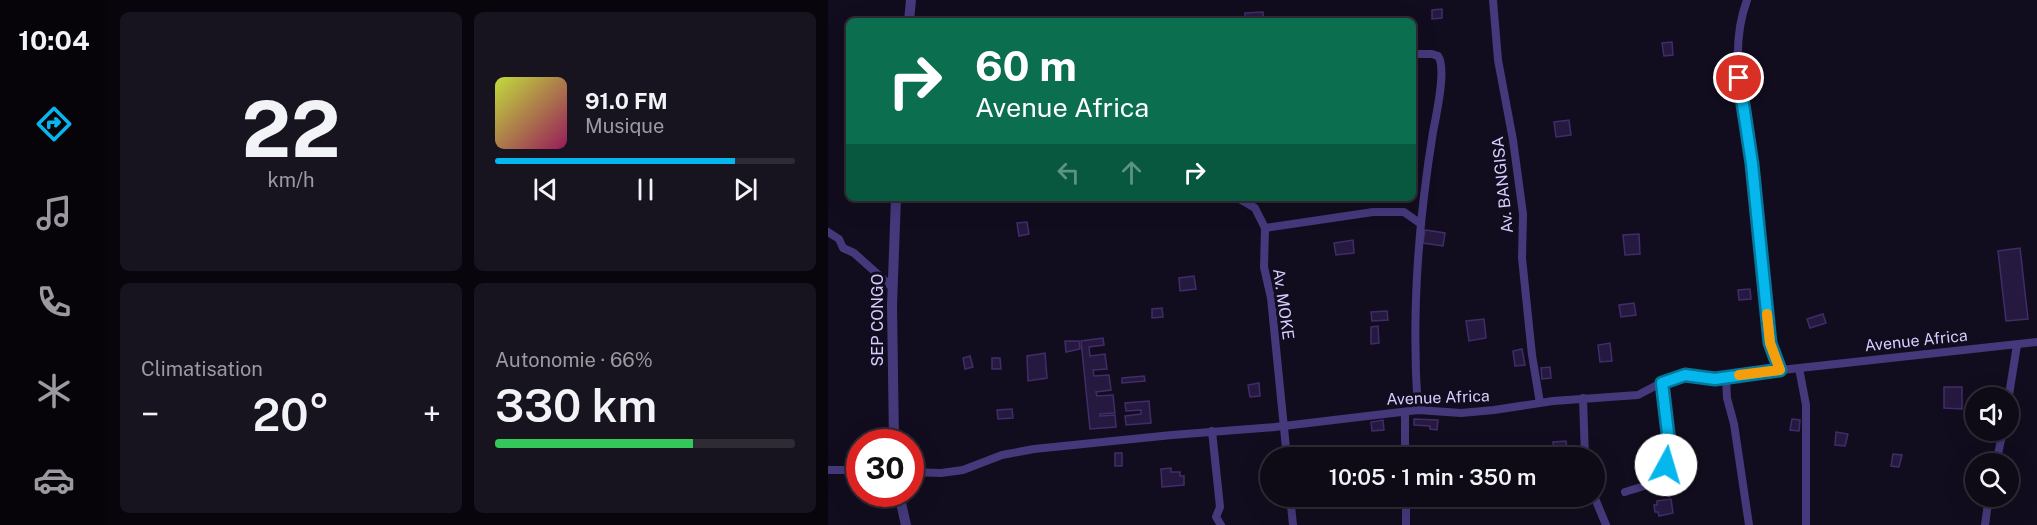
<!DOCTYPE html>
<html lang="fr">
<meta charset="utf-8">
<style>
body{margin:0;font-family:"Public Sans",sans-serif;background:#17131f;color:#f1f3f6;height:100vh;display:flex;flex-direction:column;font-size:22px;white-space:nowrap}
*{box-sizing:border-box;margin:0}
p{font-size:20px;color:#9b9aa1}
.icon{flex:none;width:33px;height:33px;fill:none;stroke:currentColor;stroke-width:2;stroke-linecap:round;stroke-linejoin:round}
.map{position:relative;flex:1;overflow:hidden}
.side{display:flex;flex-direction:column;gap:12px;padding:12px;background:#08060c;width:720px}
.side>*{flex:none}
.banner{position:absolute;left:18px;top:18px;width:570px;height:183px;border-radius:9px;box-shadow:0 6px 24px #0002,0 0 0 2px #2e2b35;background:#0b6e4f;color:#fff;overflow:hidden}
.controls{position:absolute;left:1137px;top:387px;display:grid;gap:12px}
.controls a{display:grid;place-items:center;width:54px;height:54px;border-radius:50%;background:#0e0a16;box-shadow:0 6px 24px #0002,0 0 0 2px #2e2b35;font-size:30px}
.speed{position:absolute;left:18px;top:429px;display:flex;gap:12px;font-size:30px;font-weight:700;text-align:center}
.speed>*{display:grid;place-content:center;width:78px;height:78px;border-radius:50%;background:#0e0a16;box-shadow:0 6px 24px #0002,0 0 0 2px #2e2b35;line-height:1}
.speed .limit{border:9px solid #d22;background:#fff;color:#111}
.pin{position:absolute;display:grid;place-items:center;width:51px;height:51px;color:#fff;margin:-26px;border:3px solid #fff;border-radius:50%;box-shadow:0 2px 6px #0007}
.me{position:absolute;width:66px;margin:-33px;rotate:6deg;stroke-linejoin:round;filter:drop-shadow(0 0 4px #0008)}
.turn{display:flex;align-items:center;gap:21px;height:126px;padding:0 30px;font-size:27px}
.turn .icon{width:78px;height:78px;stroke-width:2.5}
.turn b{display:block;font-size:42px;line-height:51px}
.lanes{display:flex;align-items:center;height:57px;padding:0 30px;background:#0003;justify-content:center;gap:30px;direction:ltr}
.lanes .off{opacity:.35}
.big{font-size:45px;font-weight:600;line-height:1.1}
.side .widget{flex:1;display:flex;flex-direction:column;justify-content:center;gap:9px;min-width:0;padding:0 21px;border-radius:9px;background:#17131f}
.side .dial{align-items:center;gap:0}
.dial b{font-size:78px;line-height:1}
.song{display:flex;align-items:center;gap:18px}
.cover{width:72px;height:72px;border-radius:9px;background:linear-gradient(135deg,hsl(70 70% 55%),hsl(330 70% 35%))}
.played{height:6px;border-radius:3px;background:linear-gradient(90deg,#06b7ee 80%,#2e2b35 80%)}
.keys{display:flex;justify-content:space-around;direction:ltr}
.heat{display:flex;justify-content:space-between;align-items:center;font-size:33px;direction:ltr}
.charge{height:9px;border-radius:4px;background:linear-gradient(90deg,#34c759 66%,#2e2b35 0)}
.side .tiles{flex:1;display:grid;gap:12px;grid-template-columns:repeat(2,1fr)}
.trip{position:absolute;left:432px;top:447px;width:345px;height:60px;border-radius:30px;background:#0e0a16;box-shadow:0 6px 24px #0002,0 0 0 2px #2e2b35;font-weight:600;line-height:60px;text-align:center}
main{display:flex;flex:1;min-height:0}
.dock{display:flex;flex-direction:column;width:108px;justify-content:space-around;align-items:center;background:#060409;color:#9b9aa1}
.dock .icon{width:42px;height:42px}
.dock .selected{color:#06b7ee}
.dock b{font-size:27px;color:#f1f3f6}
.map>svg:first-child{display:block}
.building{fill:#26193f;stroke:#412c6a;stroke-width:1.5}
.lines{fill:none;stroke-linecap:round;stroke-linejoin:round}
.minor{stroke:#45397c;stroke-width:8}
.tertiary{stroke:#45397c;stroke-width:10}
.route-casing{stroke:#04779b;stroke-width:15}
.route{stroke:#06b7ee;stroke-width:10}
.slow{stroke:#f59e0b;stroke-width:10}
.labels{text-anchor:middle;stroke-width:6;stroke-linejoin:round;paint-order:stroke}
.street-label{font-size:16px;fill:#d8cbfe;stroke:#120d1e}
</style>
<main>
<nav class="dock">
<b>10:04</b>
<svg class="icon selected" aria-label="directions" viewBox="0 0 24 24"><path d="M12 3l9 9-9 9-9-9zM9 14v-3h6M13 9l2 2-2 2"/></svg>
<svg class="icon" aria-label="music" viewBox="0 0 24 24"><path d="M9 18V5l10-2v13"/><circle cx="6" cy="18" r="3"/><circle cx="16" cy="16" r="3"/></svg>
<svg class="icon" aria-label="phone" viewBox="0 0 24 24"><path d="M5 4h4l2 5-3 2q2 4 5 5l2-3 5 2v4C11 20 4 13 5 4z"/></svg>
<svg class="icon" aria-label="climate" viewBox="0 0 24 24"><path d="M12 3v18M4 7l16 10M4 17L20 7"/></svg>
<svg class="icon" aria-label="car" viewBox="0 0 24 24"><path d="M5 17H2v-5l4-1 3-4h7l3 4 3 1v5h-3M9 17h6M6 11h13"/><circle cx="7" cy="17" r="2"/><circle cx="17" cy="17" r="2"/></svg>
</nav>
<section class="side">
<div class="tiles">
<div class="widget dial"><b>22</b><p>km/h</p></div>
<div class="widget">
<div class="song"><i class="cover"></i><div><b>91.0 FM</b><p>Musique</p></div></div>
<div class="played"></div>
<div class="keys"><svg class="icon" aria-label="previous" viewBox="0 0 24 24"><path d="M18 5L8 12l10 7zM5 5v14"/></svg><svg class="icon" aria-label="pause" viewBox="0 0 24 24"><path d="M8 5v14M16 5v14"/></svg><svg class="icon" aria-label="next" viewBox="0 0 24 24"><path d="M6 5l10 7-10 7zM19 5v14"/></svg></div>
</div>
<div class="widget"><p>Climatisation</p>
<div class="heat"><a>−</a><b class="big">20°</b><a>+</a></div>
</div>
<div class="widget"><p>Autonomie · 66%</p><b class="big">330 km</b><div class="charge"></div></div>
</div>
</section>
<div class="map">
<svg width="1209" height="525" viewBox="0 0 1209 525">
<rect width="100%" height="100%" fill="#120d1e"/>
<!-- building -->
<path class="building" d="M 614,9 L 614,18 L 604,19 L 604,10 Z
M 435,12 L 436,21 L 417,21 L 417,13 Z
M 844,42 L 845,55 L 836,56 L 834,43 Z
M 741,120 L 743,135 L 728,137 L 726,122 Z
M 199,222 L 201,234 L 191,236 L 189,223 Z
M 597,230 L 617,233 L 615,246 L 595,243 Z
M 811,234 L 812,254 L 797,255 L 795,235 Z
M 525,240 L 526,253 L 508,255 L 506,243 Z
M 1192,248 L 1200,319 L 1178,321 L 1170,251 Z
M 366,276 L 368,289 L 352,291 L 351,278 Z
M 922,289 L 923,299 L 911,300 L 910,290 Z
M 806,303 L 808,315 L 793,317 L 791,305 Z
M 334,308 L 335,317 L 324,318 L 324,309 Z
M 559,311 L 560,320 L 544,321 L 543,312 Z
M 995,314 L 998,323 L 982,328 L 979,319 Z
M 656,319 L 658,338 L 641,341 L 638,321 Z
M 550,326 L 551,343 L 543,344 L 543,327 Z
M 275,338 L 276,345 L 261,347 L 262,356 L 277,354 L 279,369 L 265,370 L 266,376 L 281,375 L 283,390 L 268,392 L 269,396 L 285,395 L 287,413 L 272,414 L 272,416 L 287,415 L 288,427 L 262,429 L 253,341 Z
M 237,341 L 251,341 L 252,349 L 238,352 Z
M 782,343 L 784,361 L 772,362 L 770,345 Z
M 694,349 L 697,365 L 687,366 L 685,351 Z
M 217,353 L 219,378 L 200,381 L 199,356 Z
M 142,356 L 145,367 L 137,369 L 135,358 Z
M 164,358 L 172,358 L 173,369 L 164,369 Z
M 722,367 L 723,378 L 714,379 L 713,368 Z
M 316,376 L 317,381 L 294,383 L 294,378 Z
M 431,383 L 432,396 L 422,397 L 420,385 Z
M 1116,387 L 1134,387 L 1134,409 L 1116,408 Z
M 321,401 L 323,423 L 298,425 L 297,416 L 313,414 L 313,410 L 298,411 L 297,403 Z
M 184,409 L 185,418 L 170,419 L 169,410 Z
M 586,419 L 610,420 L 609,430 L 602,429 L 602,426 L 586,425 Z
M 964,419 L 972,420 L 971,431 L 962,430 Z
M 555,420 L 556,430 L 544,431 L 543,422 Z
M 1008,432 L 1020,434 L 1017,446 L 1007,445 Z
M 738,441 L 740,458 L 727,458 L 725,442 Z
M 287,453 L 294,453 L 294,466 L 287,466 Z
M 1065,454 L 1074,455 L 1071,467 L 1063,466 Z
M 343,468 L 343,472 L 352,472 L 352,476 L 356,476 L 356,485 L 334,487 L 333,469 Z
M 843,499 L 845,513 L 831,516 L 830,512 L 827,512 L 826,505 L 829,505 L 829,501 Z"/>
<g class="lines">
<!-- minor -->
<path class="minor" d="M 665,0 L 670,60 L 685,140 L 695,214 L 694,258 L 704,355 L 712,403
M 919,0 C 899,54 917,107 924,162 C 932,222 936,283 942,343 L 952,370
M 585,54 L 604,54 L 610,56 C 619,68 608,116 605,132 C 590,224 583,317 590,410
M 410,198 L 427,208 L 437,228 L 436,267 L 443,298 L 459,458
M 437,228 L 545,212 L 576,212 L 593,224
M 0,232 L 11,239 L 15,248 L 26,253 L 64,287
M 971,368 L 978,405 L 978,525
M 898,377 L 899,398 L 906,424 L 921,525
M 755,398 L 757,458
M 1180,401 L 1189,345
M 577,412 L 577,458
M 384,431 L 392,507 L 388,517 L 393,525
M 1168,464 L 1175,430
M 0,470 L 32,470
M 82,472 L 113,473 L 135,470 L 174,455 L 206,449 L 344,435 L 447,427 L 590,410 L 633,413 L 666,410 L 725,401 L 810,395 L 833,383 L 857,375 L 887,379 L 935,372 L 1209,342
M 797,492 C 805,489 816,487 824,483 C 852,466 838,409 833,383
M 462,496 L 465,525
M 578,496 L 578,525
M 766,496 L 778,525
M 1157,525 L 1161,496"/>
<!-- tertiary -->
<path class="tertiary" d="M 81,21 L 83,0
M 66,442 L 64,305 L 68,198
M 71,494 L 78,525"/>
</g>
<g class="lines">
<defs>
<path id="route" d="M 838,465 L 841,442 L 834,383 L 857,375 L 887,379 L 952,370 L 942,343 L 924,164 L 911,78"/>
</defs>
<!-- route casing -->
<use href="#route" class="route-casing"/>
<!-- route -->
<use href="#route" class="route"/>
<!-- slow -->
<path class="slow" d="M 911,375 L 952,370 L 942,343 L 939,314"/>
</g>
<g class="labels">
<!-- street labels -->
<g class="street-label">
<text transform="translate(674 185) rotate(-96)" y="6">Av. BANGISA</text>
<text transform="translate(456 304) rotate(82)" y="6">Av. MOKE</text>
<text transform="translate(49 320) rotate(-90)" y="6">SEP CONGO</text>
<text transform="translate(1088 340) rotate(-6)" y="6">Avenue Africa</text>
<text transform="translate(610 397) rotate(-2)" y="6">Avenue Africa</text>
</g>
</g>
</svg>
<div class="controls">
<a><svg class="icon" aria-label="sound" viewBox="0 0 24 24"><path d="M4 9h4l5-4v14l-5-4H4zM17 9q2 3 0 6"/></svg></a>
<a><svg class="icon" aria-label="search" viewBox="0 0 24 24"><circle cx="10" cy="10" r="6"/><path d="M15 15l6 6"/></svg></a>
</div>
<div class="speed"><div class="limit">30</div></div>
<div class="pin" style="left:911px;top:78px;background:#d93025"><svg class="icon" aria-label="arrive" viewBox="0 0 24 24"><path d="M6 21V4h12l-3 4 3 4H6"/></svg></div>
<svg class="me" style="left:838px;top:465px" viewBox="-20 -20 40 40"><circle r="19" fill="#fff"/><path d="M0-13L10 11 0 6-10 11z" fill="#06b7ee"/></svg>
<div class="trip">10:05 · 1 min · 350 m</div>
<div class="banner">
<div class="turn"><svg class="icon" aria-label="right" viewBox="0 0 24 24"><path d="M7 20v-9h11M14 6l5 5-5 5"/></svg><div><b>60 m</b>Avenue Africa</div></div>
<div class="lanes"><svg class="icon off" aria-label="left" viewBox="0 0 24 24"><path d="M17 20v-9H6M10 6l-5 5 5 5"/></svg><svg class="icon off" aria-label="ahead" viewBox="0 0 24 24"><path d="M12 20V5M6 11l6-6 6 6"/></svg><svg class="icon" aria-label="right" viewBox="0 0 24 24"><path d="M7 20v-9h11M14 6l5 5-5 5"/></svg></div>
</div>
</div>
</main>
